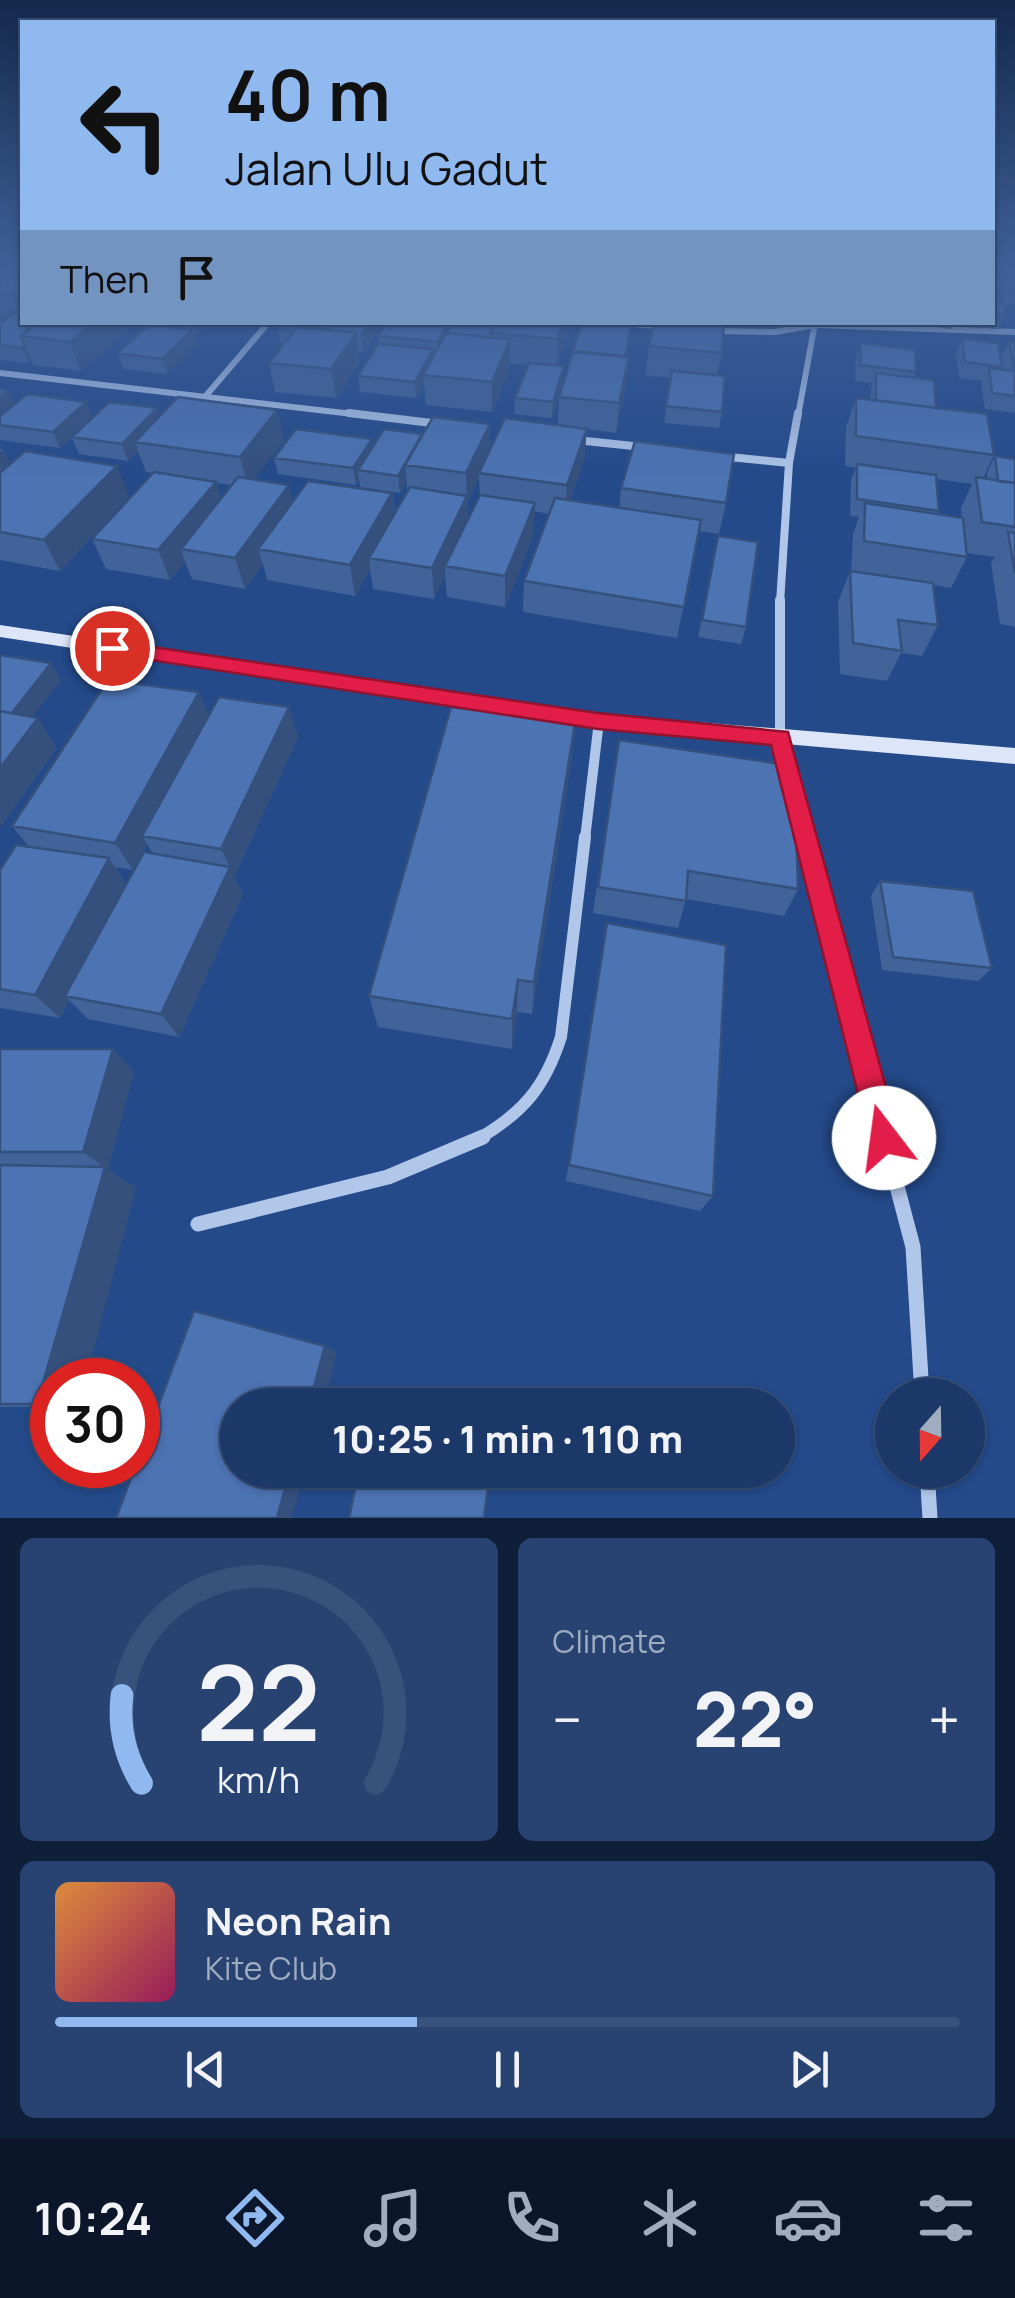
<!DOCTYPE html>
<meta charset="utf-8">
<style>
body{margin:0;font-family:Manrope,sans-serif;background:#284371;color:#f1f3f6;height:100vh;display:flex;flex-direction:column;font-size:38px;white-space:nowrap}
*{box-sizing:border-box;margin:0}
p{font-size:32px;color:#a0acc0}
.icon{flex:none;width:55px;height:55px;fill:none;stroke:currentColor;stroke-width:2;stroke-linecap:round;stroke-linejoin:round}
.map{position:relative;height:1518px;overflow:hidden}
.side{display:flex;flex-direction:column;gap:20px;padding:20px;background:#0f1f39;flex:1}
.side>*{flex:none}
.guide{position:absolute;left:20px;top:20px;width:975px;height:305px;border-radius:0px;box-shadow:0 2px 8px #0004,0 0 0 2px #39527c;background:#90b9f0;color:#111;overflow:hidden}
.needle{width:65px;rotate:200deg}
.buttons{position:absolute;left:875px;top:1378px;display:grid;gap:20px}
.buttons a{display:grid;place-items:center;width:110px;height:110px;border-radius:50%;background:#1b3868;box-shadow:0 2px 8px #0004,0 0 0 2px #39527c;font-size:50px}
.speed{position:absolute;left:30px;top:1358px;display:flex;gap:20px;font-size:50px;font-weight:700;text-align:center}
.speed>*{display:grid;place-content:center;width:130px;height:130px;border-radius:50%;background:#1b3868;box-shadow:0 2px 8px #0004,0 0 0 2px #39527c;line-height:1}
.speed .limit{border:15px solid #d22;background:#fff;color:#111}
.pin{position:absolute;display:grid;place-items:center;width:85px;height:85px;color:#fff;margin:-42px;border:5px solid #fff;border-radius:50%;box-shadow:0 2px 10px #0007}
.me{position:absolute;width:110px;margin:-55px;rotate:345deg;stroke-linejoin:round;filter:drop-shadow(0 0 8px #0008)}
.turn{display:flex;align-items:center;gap:35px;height:210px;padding:0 40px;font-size:45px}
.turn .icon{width:130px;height:130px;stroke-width:2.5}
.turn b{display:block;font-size:70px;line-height:85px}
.then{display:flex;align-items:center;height:95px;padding:0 40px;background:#0003;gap:20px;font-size:38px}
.big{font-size:75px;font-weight:800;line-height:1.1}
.side .widget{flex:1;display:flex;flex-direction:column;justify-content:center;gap:15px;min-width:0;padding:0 35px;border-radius:15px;background:#284371}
.side .dial{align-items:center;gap:0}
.dial svg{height:260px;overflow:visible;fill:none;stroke:#39527c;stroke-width:7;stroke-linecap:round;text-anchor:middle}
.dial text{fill:#f1f3f6;stroke:none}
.song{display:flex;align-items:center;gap:30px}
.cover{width:120px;height:120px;border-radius:15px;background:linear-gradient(135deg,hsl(30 70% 55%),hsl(330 70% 35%))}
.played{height:10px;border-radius:5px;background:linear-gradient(90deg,#90b9f0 40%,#39527c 40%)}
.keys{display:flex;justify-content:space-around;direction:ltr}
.heat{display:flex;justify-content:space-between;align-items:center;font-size:55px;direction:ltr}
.side .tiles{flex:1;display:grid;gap:20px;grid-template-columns:1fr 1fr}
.widget:last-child{grid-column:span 2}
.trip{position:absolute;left:220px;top:1388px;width:575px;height:100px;border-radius:50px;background:#1b3868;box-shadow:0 2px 8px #0004,0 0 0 2px #39527c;font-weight:800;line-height:100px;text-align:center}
.tab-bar{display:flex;height:160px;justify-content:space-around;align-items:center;background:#0b162a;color:#a0acc0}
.tab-bar .icon{width:70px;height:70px}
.tab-bar .selected{color:#90b9f0}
.tab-bar b{font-size:45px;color:#f1f3f6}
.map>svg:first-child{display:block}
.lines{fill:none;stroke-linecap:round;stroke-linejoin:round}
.street-far4{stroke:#b1c7ea;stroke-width:6}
.street-far3{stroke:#b1c7ea;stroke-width:8}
.street-far2{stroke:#b1c7ea;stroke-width:10}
.street-far1{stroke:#b1c7ea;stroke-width:12}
.street{stroke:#b1c7ea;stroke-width:15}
.secondary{fill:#dce6f8;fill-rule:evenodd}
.wall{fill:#416399;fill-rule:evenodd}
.shaded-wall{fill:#35507d}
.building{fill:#4c73b2;stroke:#35507d;stroke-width:2.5}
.route{fill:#e11d48;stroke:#92132f;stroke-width:2.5}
</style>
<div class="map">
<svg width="1015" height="1518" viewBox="0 0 1015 1518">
<rect width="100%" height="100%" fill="#244a8a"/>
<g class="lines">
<!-- street-far4 -->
<path class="street-far4" d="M 612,322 L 665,327
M 712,331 L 775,332 L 815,325 L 1015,332
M 0,373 L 370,416
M 204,398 L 269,322
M 798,416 L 815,323"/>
<!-- street-far3 -->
<path class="street-far3" d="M 349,413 L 440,424
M 576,440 L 643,447
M 720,456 L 789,463 L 780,603
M 789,463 L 798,413"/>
<!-- street-far2 -->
<path class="street-far2" d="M 780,600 L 780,738 L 807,839
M 585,839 L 599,721"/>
<!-- street-far1 -->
<path class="street-far1" d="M 806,837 L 885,1139
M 478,1139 C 523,1113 545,1087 561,1037 L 585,837"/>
<!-- street -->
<path class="street" d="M 884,1137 L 913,1247 L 922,1395
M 198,1224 L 388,1177 L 483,1137
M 927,1470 L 930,1518"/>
<!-- secondary -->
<path class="secondary" d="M 0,625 L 599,714 L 1015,748 L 1015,764 L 599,728 L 0,637 Z"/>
</g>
<!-- wall -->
<path class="wall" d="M 992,267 L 1015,267 L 1015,304 L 1002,303 L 1006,314 L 999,329 L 960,326 L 959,322 L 992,322 Z
M 22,268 L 22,322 L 122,322 L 126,332 L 81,371 L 33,365 L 32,361 L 29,363 L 0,360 L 0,274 Z
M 144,322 L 208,322 L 196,334 L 194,334 L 197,345 L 167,374 L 123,369 L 118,353 L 146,328 Z
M 283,322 L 382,322 L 363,353 L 358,352 L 360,361 L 336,398 L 275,392 L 269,363 L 283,345 L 281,344 L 278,329 Z
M 896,322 L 954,322 L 951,329 Z
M 632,324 L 626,357 L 626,386 L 616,433 L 587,429 L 584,459 L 570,501 L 619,508 L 621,488 L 726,503 L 719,534 L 699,531 L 677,638 L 523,612 L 524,581 L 549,514 L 534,511 L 534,534 L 505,607 L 447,597 L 445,575 L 434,599 L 373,589 L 370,569 L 355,596 L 267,580 L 263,564 L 245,589 L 192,579 L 185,562 L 170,580 L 106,569 L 92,539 L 153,473 L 146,472 L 138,451 L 128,461 L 79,454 L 72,438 L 60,448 L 0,440 L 0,389 L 7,390 L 14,404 L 86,402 L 93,418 L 160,416 L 284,440 L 254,479 L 293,501 L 392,493 L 395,513 L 407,491 L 407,482 L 400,493 L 360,487 L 359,479 L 356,485 L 278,474 L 274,458 L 373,446 L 422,434 L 490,424 L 490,450 L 558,425 L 559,397 ZM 479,478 L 480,496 L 468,520 L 467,504 ZM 216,483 L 231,485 L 221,499 Z
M 569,330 L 557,365 L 564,366 L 564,382 L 552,418 L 514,414 L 515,398 L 527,365 L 510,364 L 510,368 L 492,412 L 426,405 L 424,384 L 416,398 L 360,392 L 358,376 L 379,344 L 378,336 Z
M 962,339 L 1002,367 L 1001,370 L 1004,370 L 1002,357 L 1009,341 L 1015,342 L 1015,413 L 985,409 L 981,384 L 983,381 L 959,378 L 956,354 Z
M 861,343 L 916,372 L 914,377 L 936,408 L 994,455 L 983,478 L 987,479 L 987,473 L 995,456 L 1015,459 L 1015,627 L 1000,624 L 991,563 L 995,557 L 967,553 L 967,557 L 951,588 L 933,585 L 938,625 L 922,656 L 901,653 L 887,681 L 840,674 L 838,602 L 850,571 L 851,572 L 853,534 L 859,517 L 850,516 L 851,480 L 856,468 L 845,466 L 846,427 L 856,398 L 870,399 L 872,383 L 855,381 L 856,359 ZM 936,479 L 972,484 L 961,508 L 962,518 L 937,514 L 939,511 Z
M 649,346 L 722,353 L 717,375 L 722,412 L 719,428 L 664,423 L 671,378 L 645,375 Z
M 0,449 L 3,449 L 11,464 L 129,496 L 60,571 L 0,560 Z
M 715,553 L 746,627 L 741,644 L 698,637 Z
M 289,707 L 298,737 L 234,877 L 243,894 L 179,1037 L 88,1019 L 69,1000 L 60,1018 L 0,1008 L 0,870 L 29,847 L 12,826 L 209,715 ZM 147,844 L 153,854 L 126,884 L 115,867 L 133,870 Z
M 575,723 L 571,762 L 532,1014 L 517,1012 L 512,1049 L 378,1027 L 369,996 Z
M 619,740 L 798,889 L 784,916 L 686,899 L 678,928 L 593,913 Z
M 880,881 L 992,968 L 978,981 L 882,970 L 871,896 Z
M 607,923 L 713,1196 L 700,1211 L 566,1181 Z
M 0,1049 L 134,1071 L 108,1169 L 136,1188 L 52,1380 L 52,1407 L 0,1407 Z"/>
<!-- shaded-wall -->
<path class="shaded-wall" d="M 9,308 L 15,323 L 0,334 L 0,314 Z
M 94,322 L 122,322 L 126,332 L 81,371 L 70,342 Z
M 192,322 L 208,322 L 196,334 Z
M 318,322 L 332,322 L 324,334 L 311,332 Z
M 371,322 L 382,322 L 363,353 L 361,337 Z
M 448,322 L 455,322 L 439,358 L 438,342 Z
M 563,322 L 569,322 L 569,330 L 556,368 L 558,339 Z
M 192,330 L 197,345 L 167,374 L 162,359 Z
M 356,333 L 360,361 L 336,398 L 331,369 Z
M 510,339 L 510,368 L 492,412 L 492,382 Z
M 25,345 L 32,361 L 29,363 L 22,348 Z
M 433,349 L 434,365 L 423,375 L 424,384 L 416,398 L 415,382 Z
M 629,357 L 626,386 L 616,433 L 619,403 Z
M 564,366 L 564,382 L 552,418 L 553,402 Z
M 7,390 L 15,406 L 0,419 L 0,396 Z
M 86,402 L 93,418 L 60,448 L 53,432 Z
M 157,408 L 163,425 L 135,442 L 138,451 L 128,461 L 122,444 Z
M 277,410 L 284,440 L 248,488 L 240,457 Z
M 490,424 L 490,454 L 479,473 L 479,478 L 467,504 L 466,473 Z
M 587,429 L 584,459 L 565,516 L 567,485 Z
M 372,439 L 374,455 L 358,470 L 359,479 L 356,485 L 353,468 Z
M 3,449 L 19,479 L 0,497 L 0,452 Z
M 117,466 L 129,496 L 60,571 L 44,540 Z
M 405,466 L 407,482 L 400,493 L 398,476 Z
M 216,482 L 225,513 L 181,549 L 185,562 L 170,580 L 158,550 Z
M 289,485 L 296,515 L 258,549 L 263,564 L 245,589 L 235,558 Z
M 392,493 L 396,524 L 369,558 L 370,569 L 355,596 L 350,565 Z
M 467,496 L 468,526 L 445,566 L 445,575 L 434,599 L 432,568 Z
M 535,503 L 534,534 L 505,607 L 505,576 Z
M 51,663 L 61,680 L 23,730 L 12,714 Z
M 199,692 L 212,722 L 142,836 L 147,844 L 133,870 L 115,843 Z
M 289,707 L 298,737 L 234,877 L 243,894 L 179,1037 L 161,1014 L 230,867 L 221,849 Z
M 38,718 L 57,748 L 0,828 L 0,768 Z
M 575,723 L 571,762 L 532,1014 L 534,982 Z
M 109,858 L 127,886 L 65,996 L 69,1000 L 60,1018 L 35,995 Z
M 518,980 L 517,1012 L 512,1049 L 512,1019 Z
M 113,1049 L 134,1071 L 108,1169 L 136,1188 L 86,1380 L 52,1380 L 52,1406 L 37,1404 L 105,1168 L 83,1152 Z
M 325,1346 L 337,1352 L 323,1405 L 309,1405 Z
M 290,1470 L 305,1470 L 292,1518 L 277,1518 Z"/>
<!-- building -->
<path class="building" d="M 11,267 L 22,268 L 22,293 L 19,296 L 0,294 L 0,274 Z
M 992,267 L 1015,267 L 1015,271 L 992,269 Z
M 992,272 L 1015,274 L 1015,289 L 992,286 Z
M 992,289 L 997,289 L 1006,314 L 992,313 Z
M 22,308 L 22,322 L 38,322 L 21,336 L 25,345 L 22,348 L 0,345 L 0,324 Z
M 38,322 L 94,322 L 70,342 L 21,336 Z
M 283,322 L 318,322 L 314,329 L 297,327 L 294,331 L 278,329 Z
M 326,322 L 371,322 L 361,337 L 356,337 L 356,333 L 321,329 Z
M 387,322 L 448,322 L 438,342 L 378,336 Z
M 452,322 L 495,322 L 490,338 L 447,333 Z
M 495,322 L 563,322 L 558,339 L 490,333 Z
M 582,322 L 632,324 L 625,356 L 573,351 Z
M 654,322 L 724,322 L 722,353 L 649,346 Z
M 150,324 L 192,330 L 162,359 L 118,353 Z
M 297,327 L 356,333 L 331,369 L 269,363 Z
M 446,333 L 510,339 L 492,382 L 423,375 Z
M 962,339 L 998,343 L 1002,367 L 965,362 Z
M 1009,341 L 1015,342 L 1015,367 L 1014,367 Z
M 861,343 L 915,350 L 916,372 L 860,365 Z
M 378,344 L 433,349 L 415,382 L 358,376 Z
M 573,352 L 629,357 L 619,403 L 559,397 Z
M 529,363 L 564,366 L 553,402 L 515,398 Z
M 989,368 L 1015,371 L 1015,396 L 992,393 Z
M 672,371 L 725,376 L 722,412 L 666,406 Z
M 876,373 L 934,380 L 936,408 L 876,400 Z
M 27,394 L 86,402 L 53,432 L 0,425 L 0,416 Z
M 178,397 L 277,410 L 240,457 L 135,442 Z
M 856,398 L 987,414 L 994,455 L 856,436 Z
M 109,402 L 157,408 L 122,444 L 72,437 Z
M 433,417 L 490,424 L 466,473 L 405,465 Z
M 505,418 L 587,429 L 567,485 L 479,473 Z
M 296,429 L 372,439 L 353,468 L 274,458 Z
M 384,429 L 422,434 L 398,476 L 358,470 Z
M 635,441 L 734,454 L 726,503 L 621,488 Z
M 25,451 L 117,466 L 44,540 L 0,532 L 0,473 Z
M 995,456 L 1015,459 L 1015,483 L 998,481 Z
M 857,464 L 936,475 L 939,511 L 857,499 Z
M 154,472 L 216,482 L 158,550 L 92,539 Z
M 238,477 L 289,485 L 235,558 L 181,549 Z
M 976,477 L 1015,483 L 1015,527 L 982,522 Z
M 308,481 L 392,493 L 350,565 L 258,549 Z
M 410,487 L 467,496 L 432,568 L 369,558 Z
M 480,495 L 535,503 L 505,576 L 445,566 Z
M 555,498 L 701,520 L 684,607 L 524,581 Z
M 865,503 L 963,518 L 967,557 L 864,541 Z
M 1008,532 L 1015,533 L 1015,574 Z
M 718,536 L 758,542 L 746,627 L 702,620 Z
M 850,571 L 933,583 L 938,625 L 898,620 L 902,651 L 853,643 Z
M 0,655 L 51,663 L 12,713 L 0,711 Z
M 108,680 L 199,692 L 115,843 L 12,826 Z
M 219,697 L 289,707 L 221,849 L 142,836 Z
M 451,707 L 575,723 L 534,982 L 518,980 L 512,1019 L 369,996 Z
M 0,711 L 38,718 L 0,768 Z
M 619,740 L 794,766 L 798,889 L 688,871 L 686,901 L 598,887 Z
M 16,845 L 109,858 L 35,995 L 0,989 L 0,870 Z
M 144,852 L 230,867 L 161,1014 L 65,996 Z
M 880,881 L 973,891 L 992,968 L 893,957 Z
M 607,923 L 726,945 L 713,1196 L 569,1165 Z
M 0,1049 L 113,1049 L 83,1152 L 0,1152 Z
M 0,1165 L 105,1167 L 37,1404 L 0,1404 Z
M 194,1311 L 325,1346 L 309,1405 L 238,1405 L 238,1470 L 290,1470 L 277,1518 L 116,1518 L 136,1465 L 138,1465 L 138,1460 Z
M 372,1401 L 396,1405 L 371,1405 Z
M 359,1470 L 490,1470 L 484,1518 L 349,1518 Z"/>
<!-- sky -->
<linearGradient id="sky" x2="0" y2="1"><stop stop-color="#14294c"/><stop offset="0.56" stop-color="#3f6098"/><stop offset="1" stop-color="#3f6098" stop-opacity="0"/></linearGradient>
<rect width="1015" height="480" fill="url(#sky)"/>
<!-- route -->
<path class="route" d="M 112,641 L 598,713 L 788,732 L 900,1138 L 895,1149 L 884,1154 L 873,1149 L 869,1138 L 771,745 L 598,729 L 105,653 L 105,643 Z"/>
</svg>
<div class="buttons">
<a><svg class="needle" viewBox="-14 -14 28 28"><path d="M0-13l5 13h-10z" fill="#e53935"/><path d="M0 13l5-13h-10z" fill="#a0acc0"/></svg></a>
</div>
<div class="speed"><div class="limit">30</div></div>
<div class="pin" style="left:112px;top:648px;background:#d93025"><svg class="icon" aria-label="arrive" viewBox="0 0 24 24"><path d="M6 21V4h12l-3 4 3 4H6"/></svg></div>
<svg class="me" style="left:884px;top:1138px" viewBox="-20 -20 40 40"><circle r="19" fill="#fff"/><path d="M0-13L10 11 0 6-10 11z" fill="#e11d48"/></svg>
<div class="trip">10:25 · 1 min · 110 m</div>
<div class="guide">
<div class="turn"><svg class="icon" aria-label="left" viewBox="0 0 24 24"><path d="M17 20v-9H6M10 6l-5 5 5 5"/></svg><div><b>40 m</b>Jalan Ulu Gadut</div></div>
<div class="then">Then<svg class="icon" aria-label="arrive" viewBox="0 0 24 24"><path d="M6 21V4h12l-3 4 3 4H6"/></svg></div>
</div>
</div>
<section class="side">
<div class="tiles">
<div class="widget dial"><svg viewBox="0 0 100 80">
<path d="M14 69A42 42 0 1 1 86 69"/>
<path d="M14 69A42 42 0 0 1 8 42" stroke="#90b9f0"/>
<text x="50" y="56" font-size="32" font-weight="700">22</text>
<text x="50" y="72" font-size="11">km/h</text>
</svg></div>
<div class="widget"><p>Climate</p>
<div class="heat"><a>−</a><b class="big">22°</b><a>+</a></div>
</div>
<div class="widget">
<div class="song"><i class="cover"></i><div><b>Neon Rain</b><p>Kite Club</p></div></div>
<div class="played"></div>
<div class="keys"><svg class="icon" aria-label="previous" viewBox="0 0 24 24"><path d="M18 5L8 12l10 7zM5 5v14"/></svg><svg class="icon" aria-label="pause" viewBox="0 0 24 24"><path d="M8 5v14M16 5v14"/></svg><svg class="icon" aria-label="next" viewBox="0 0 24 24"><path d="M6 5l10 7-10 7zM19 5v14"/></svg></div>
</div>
</div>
</section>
<nav class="tab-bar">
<b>10:24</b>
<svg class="icon selected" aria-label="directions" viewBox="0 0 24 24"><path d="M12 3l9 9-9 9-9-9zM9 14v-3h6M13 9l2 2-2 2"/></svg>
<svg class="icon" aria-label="music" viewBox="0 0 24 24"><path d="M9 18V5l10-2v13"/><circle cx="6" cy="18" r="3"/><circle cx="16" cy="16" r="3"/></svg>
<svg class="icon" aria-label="phone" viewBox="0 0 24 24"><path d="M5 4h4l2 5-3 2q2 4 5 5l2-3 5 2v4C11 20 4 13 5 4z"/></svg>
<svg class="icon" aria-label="climate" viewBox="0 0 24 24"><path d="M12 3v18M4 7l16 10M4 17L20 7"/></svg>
<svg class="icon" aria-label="car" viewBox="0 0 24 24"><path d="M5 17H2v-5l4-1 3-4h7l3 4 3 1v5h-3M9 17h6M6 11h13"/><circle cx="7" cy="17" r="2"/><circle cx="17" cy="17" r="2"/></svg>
<svg class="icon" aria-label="filters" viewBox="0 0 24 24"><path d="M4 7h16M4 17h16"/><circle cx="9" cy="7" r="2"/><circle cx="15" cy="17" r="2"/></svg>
</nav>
